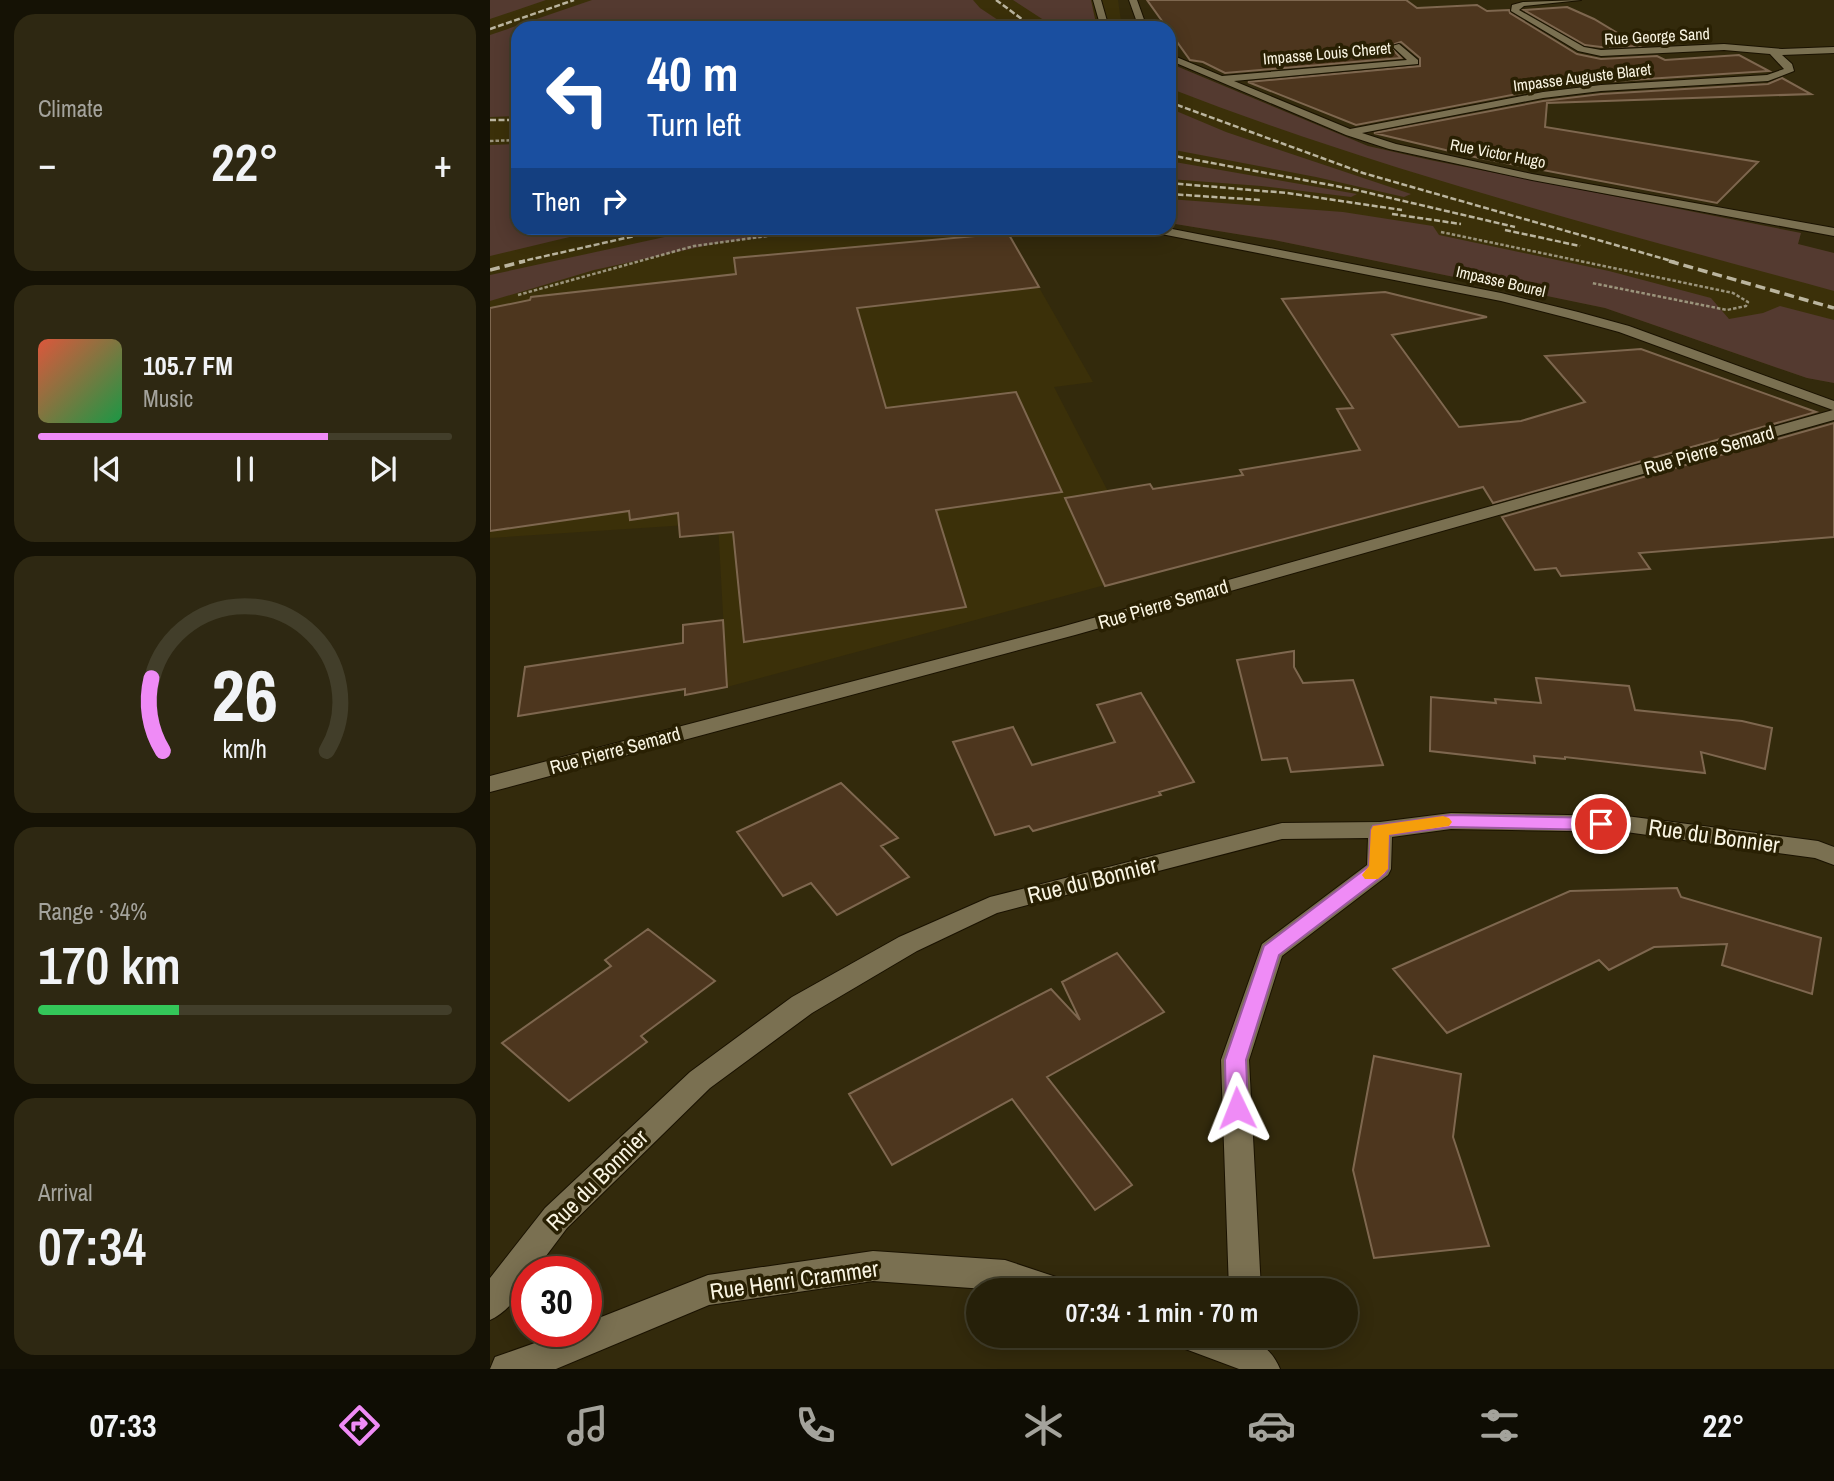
<!DOCTYPE html>
<meta charset="utf-8">
<style>
body{margin:0;font-family:"Archivo Narrow",sans-serif;background:#2e2812;color:#f1f3f6;height:100vh;display:flex;flex-direction:column;font-size:26px;white-space:nowrap}
*{box-sizing:border-box;margin:0}
p{font-size:23px;color:#a4a39c}
.icon{flex:none;width:38px;height:38px;fill:none;stroke:currentColor;stroke-width:2;stroke-linecap:round;stroke-linejoin:round}
.map{position:relative;flex:1;overflow:hidden}
.sheet{display:flex;flex-direction:column;gap:14px;padding:14px;background:#151205;width:490px}
.sheet>*{flex:none}
.hud{position:absolute;left:21px;top:21px;width:665px;height:214px;border-radius:21px;box-shadow:0 4px 18px #0003,0 0 0 2px #423e2a;background:#1a4fa0;color:#fff;overflow:hidden}
.speed{position:absolute;left:21px;top:1256px;display:flex;gap:14px;font-size:35px;font-weight:700;text-align:center}
.speed>*{display:grid;place-content:center;width:91px;height:91px;border-radius:50%;background:#262009;box-shadow:0 4px 18px #0003,0 0 0 2px #423e2a;line-height:1}
.speed .limit{border:10px solid #d22;background:#fff;color:#111}
.pin{position:absolute;display:grid;place-items:center;width:60px;height:60px;color:#fff;margin:-30px;border:4px solid #fff;border-radius:50%;box-shadow:0 2px 7px #0007}
.me{position:absolute;width:77px;margin:-38px;rotate:358deg;stroke-linejoin:round;filter:drop-shadow(0 0 5px #0008)}
.turn{display:flex;align-items:center;gap:24px;height:147px;padding:0 21px;font-size:32px}
.turn .icon{width:91px;height:91px;stroke-width:2.5}
.turn b{display:block;font-size:49px;line-height:60px}
.then{display:flex;align-items:center;height:66px;padding:0 21px;background:#0003;gap:14px;font-size:26px}
.big{font-size:52px;font-weight:600;line-height:1.1}
.sheet .widget{flex:1;display:flex;flex-direction:column;justify-content:center;gap:10px;min-width:0;padding:0 24px;border-radius:21px;background:#2e2812}
.sheet .dial{align-items:center;gap:0}
.dial svg{height:182px;overflow:visible;fill:none;stroke:#423e2a;stroke-width:7;stroke-linecap:round;text-anchor:middle}
.dial text{fill:#f1f3f6;stroke:none}
.song{display:flex;align-items:center;gap:21px}
.cover{width:84px;height:84px;border-radius:10px;background:linear-gradient(135deg,hsl(10 70% 55%),hsl(140 70% 35%))}
.played{height:7px;border-radius:4px;background:linear-gradient(90deg,#ef8bf6 70%,#423e2a 70%)}
.keys{display:flex;justify-content:space-around;direction:ltr}
.heat{display:flex;justify-content:space-between;align-items:center;font-size:38px;direction:ltr}
.charge{height:10px;border-radius:5px;background:linear-gradient(90deg,#34c759 34%,#423e2a 0)}
.trip{position:absolute;left:476px;top:1278px;width:392px;height:70px;border-radius:35px;background:#262009;box-shadow:0 4px 18px #0003,0 0 0 2px #423e2a;font-weight:600;line-height:70px;text-align:center}
.menu{display:flex;height:112px;justify-content:space-around;align-items:center;background:#0f0d04;color:#a4a39c}
.menu .icon{width:49px;height:49px}
.menu .on{color:#ef8bf6}
.menu b{font-size:32px;color:#f1f3f6}
main{display:flex;flex:1;min-height:0}
.map>svg:first-child{display:block}
.built{fill:#3b3009}
.green{fill:#543a30}
.building{fill:#4d361e;stroke:#7e674f;stroke-width:2}
.lines{fill:none;stroke-linecap:round;stroke-linejoin:round}
.minor-casing{stroke:#1a1200;stroke-width:2}
.path{stroke:#9b947c;stroke-width:2.5;stroke-dasharray:3.5 2;stroke-linecap:butt}
.minor{fill:#7a7051;fill-rule:evenodd}
.rail-far1{stroke:#bbb59f;stroke-width:2.5;stroke-dasharray:6 2.5;stroke-linecap:butt}
.rail{stroke:#bbb59f;stroke-width:3.5;stroke-dasharray:10 5;stroke-linecap:butt}
.route{fill:#ef8bf6;stroke:#9b5aa0;stroke-width:2}
.slow{fill:#f59e0b}
.labels{text-anchor:middle;stroke-width:7;stroke-linejoin:round;paint-order:stroke}
.far-street-label{font-size:16px;fill:#f9f4e2;stroke:#292003}
.street-label{font-size:19px;fill:#f9f4e2;stroke:#292003}
.near-street-label{font-size:23px;fill:#f9f4e2;stroke:#292003}
</style>
<main>
<section class="sheet">
<div class="widget"><p>Climate</p>
<div class="heat"><a>−</a><b class="big">22°</b><a>+</a></div>
</div>
<div class="widget">
<div class="song"><i class="cover"></i><div><b>105.7 FM</b><p>Music</p></div></div>
<div class="played"></div>
<div class="keys"><svg class="icon" aria-label="previous" viewBox="0 0 24 24"><path d="M18 5L8 12l10 7zM5 5v14"/></svg><svg class="icon" aria-label="pause" viewBox="0 0 24 24"><path d="M8 5v14M16 5v14"/></svg><svg class="icon" aria-label="next" viewBox="0 0 24 24"><path d="M6 5l10 7-10 7zM19 5v14"/></svg></div>
</div>
<div class="widget dial"><svg viewBox="0 0 100 80">
<path d="M14 69A42 42 0 1 1 86 69"/>
<path d="M14 69A42 42 0 0 1 9 37" stroke="#ef8bf6"/>
<text x="50" y="56" font-size="32" font-weight="700">26</text>
<text x="50" y="72" font-size="11">km/h</text>
</svg></div>
<div class="widget"><p>Range · 34%</p><b class="big">170 km</b><div class="charge"></div></div>
<div class="widget"><p>Arrival</p><b class="big">07:34</b></div>
</section>
<div class="map">
<svg width="1344" height="1369" viewBox="0 0 1344 1369">
<rect width="100%" height="100%" fill="#332a0c"/>
<!-- built -->
<path class="built" d="M 0,0 L 628,0 L 632,28 L 28,28 L 28,228 L 515,228 L 603,382 L 564,387 L 625,505 L 615,585 L 237,687 L 228,523 L 0,538 Z
M 679,63 L 878,146 L 940,160 L 1311,233 L 1308,244 L 1344,253 L 1344,383 L 1317,378 L 1115,308 L 784,240 L 679,223 Z"/>
<!-- green -->
<path class="green" d="M 0,0 L 56,0 L 0,19 Z
M 102,0 L 483,0 L 490,8 L 520,28 L 28,28 L 28,116 L 0,117 L 0,35 Z
M 523,0 L 601,0 L 607,28 L 566,28 Z
M 679,63 L 878,146 L 940,160 L 1311,233 L 1308,244 L 1344,253 L 1344,291 C 1121,230 895,172 679,88 Z
M 679,108 L 736,132 L 921,194 L 914,197 L 826,177 L 679,149 Z
M 28,144 L 28,228 L 117,228 L 0,256 L 0,145 Z
M 679,161 L 867,194 L 861,197 L 771,186 L 679,179 Z
M 679,199 L 853,212 L 943,226 L 949,235 L 1119,271 L 1221,298 L 1239,319 L 1273,313 L 1290,306 L 1344,320 L 1344,383 L 1317,378 L 1115,308 L 784,240 L 679,223 Z
M 216,228 L 353,228 L 228,243 L 104,270 L 0,301 L 0,275 Z"/>
<!-- building -->
<path class="building" d="M 657,0 L 916,0 L 927,8 L 987,5 L 997,11 L 1019,10 L 1020,13 L 1087,54 L 1111,59 L 1167,56 L 1175,60 L 1249,55 L 1279,71 L 1111,82 L 1053,89 L 866,125 L 758,82 L 930,66 L 930,58 L 911,42 L 899,46 L 911,58 L 735,73 L 713,62 L 700,60 Z
M 1077,7 L 1104,19 L 1149,46 L 1111,47 L 1095,45 L 1034,10 Z
M 1292,78 L 1321,94 L 1057,103 L 1055,127 L 1268,162 L 1227,203 L 989,158 L 884,133 L 1053,101 L 1111,94 L 1278,84 Z
M 518,233 L 549,287 L 367,308 L 396,408 L 526,392 L 572,492 L 446,510 L 476,607 L 254,642 L 243,532 L 190,537 L 188,513 L 140,520 L 139,511 L 0,531 L 0,308 L 40,300 L 41,297 L 246,274 L 244,258 Z
M 895,292 L 997,317 L 902,335 L 969,427 L 1031,421 L 1095,402 L 1055,356 L 1151,349 L 1326,412 L 1003,503 L 993,487 L 615,586 L 575,498 L 660,484 L 663,489 L 753,475 L 750,470 L 870,450 L 847,409 L 863,408 L 792,299 Z
M 1344,423 L 1344,537 L 1149,553 L 1160,569 L 1071,576 L 1066,568 L 1045,570 L 1012,517 Z
M 233,620 L 237,687 L 195,695 L 195,689 L 28,716 L 35,667 L 193,643 L 193,625 Z
M 804,651 L 804,667 L 813,683 L 863,680 L 893,765 L 801,772 L 797,758 L 772,760 L 747,660 Z
M 1046,678 L 1139,686 L 1145,710 L 1252,721 L 1282,728 L 1275,769 L 1211,752 L 1215,773 L 1075,757 L 1075,759 L 1044,756 L 1045,763 L 940,751 L 941,697 L 1006,703 L 1005,699 L 1051,703 Z
M 651,693 L 704,782 L 669,792 L 671,795 L 543,831 L 539,826 L 505,835 L 463,742 L 523,727 L 542,765 L 625,742 L 607,705 Z
M 351,783 L 408,838 L 391,846 L 419,877 L 347,915 L 321,883 L 293,896 L 247,832 Z
M 1187,888 L 1191,897 L 1331,938 L 1322,994 L 1232,965 L 1237,944 L 1164,947 L 1119,970 L 1109,960 L 957,1033 L 903,969 L 1080,891 Z
M 158,929 L 225,981 L 151,1036 L 157,1042 L 79,1101 L 12,1043 L 121,966 L 115,960 Z
M 627,953 L 674,1012 L 557,1077 L 642,1185 L 605,1210 L 522,1099 L 402,1165 L 359,1094 L 561,989 L 590,1020 L 572,982 Z
M 884,1056 L 971,1074 L 963,1137 L 999,1246 L 884,1258 L 863,1170 Z"/>
<g class="lines">
<defs>
<path id="minor" d="M 603,0 L 611,0 L 619,28 L 611,28 Z
M 639,0 L 647,0 L 657,28 L 649,28 Z
M 1091,0 L 1034,6 L 1029,10 L 1094,47 L 1111,50 L 1234,44 L 1292,49 L 1344,47 L 1344,53 L 1292,55 L 1302,64 L 1304,71 L 1278,81 L 1111,91 L 1053,98 L 872,133 L 906,144 L 1042,174 L 1344,228 L 1344,236 L 1042,180 L 899,149 L 856,135 L 679,60 L 679,54 L 732,76 L 917,60 L 902,46 L 909,44 L 928,60 L 928,64 L 744,81 L 860,129 L 1053,92 L 1111,85 L 1277,75 L 1294,69 L 1280,54 L 1234,50 L 1111,56 L 1088,51 L 1021,11 L 1022,5 L 1033,2 Z
M 655,228 L 677,228 L 1011,293 L 1088,312 L 1139,326 L 1344,401 L 1344,420 L 585,635 L 0,792 L 0,776 L 571,627 L 1343,410 L 1129,332 L 1078,318 L 1011,301 L 661,232 Z
M 961,813 L 1136,816 L 1328,841 L 1344,847 L 1344,865 L 1325,858 L 1136,832 L 961,829 L 902,837 L 901,869 L 898,875 L 792,956 L 759,1060 L 771,1290 L 739,1290 L 731,1060 L 772,944 L 877,865 L 878,838 L 792,839 L 507,913 L 427,951 L 322,1013 L 220,1088 L 77,1228 L 44,1272 L 37,1272 C 37,1290 16,1313 0,1320 L 0,1278 L 55,1208 L 200,1072 L 302,997 L 409,937 L 500,897 L 792,823 L 890,822 Z
M 383,1251 L 515,1260 L 572,1279 L 577,1290 L 509,1290 L 383,1281 L 219,1305 L 66,1369 L 0,1369 L 5,1357 L 76,1332 L 96,1332 L 96,1323 L 218,1275 Z
M 685,1335 C 725,1335 772,1325 790,1369 L 749,1369 L 690,1347 Z"/>
</defs>
<!-- minor casing -->
<use href="#minor" class="minor-casing"/>
<!-- path -->
<path class="path" d="M 0,141 L 28,140
M 951,232 L 1243,293 L 1258,302 L 1256,306 L 1237,310 L 1102,283
M 28,295 L 204,246 L 336,228"/>
<!-- minor -->
<use href="#minor" class="minor"/>
<!-- rail-far1 -->
<path class="rail-far1" d="M 506,0 L 544,28
M 0,29 L 84,0
M 679,102 L 873,173 L 1185,262
M 0,120 L 28,120
M 679,155 L 862,189 L 1025,227
M 679,183 L 797,193 L 912,210
M 679,194 L 770,200
M 902,214 L 971,224
M 1015,230 L 1090,246
M 29,262 L 180,228"/>
<!-- rail -->
<path class="rail" d="M 1179,261 L 1344,308
M 0,270 L 35,261"/>
</g>
<!-- route -->
<path class="route" d="M 961,815 L 1111,818 L 1117,819 L 1120,824 L 1117,828 L 1111,830 L 961,827 L 899,835 L 898,869 L 895,874 L 789,955 L 756,1060 L 758,1108 L 755,1114 L 747,1117 L 739,1114 L 736,1108 L 735,1060 L 774,946 L 879,866 L 881,830 L 883,826 Z"/>
<!-- slow -->
<path class="slow" d="M 953,816 L 959,818 L 962,822 L 959,826 L 899,835 L 898,869 L 888,879 L 875,879 L 872,875 L 879,866 L 881,830 L 883,826 Z"/>
<g class="labels">
<!-- far-street labels -->
<g class="far-street-label">
<text transform="translate(1167 36) rotate(-3)" y="6">Rue George Sand</text>
<text transform="translate(837 53) rotate(-5)" y="6">Impasse Louis Cheret</text>
<text transform="translate(1092 77) rotate(-7)" y="6">Impasse Auguste Blaret</text>
<text transform="translate(1008 153) rotate(11)" y="6">Rue Victor Hugo</text>
<text transform="translate(1011 281) rotate(13)" y="6">Impasse Bourel</text>
</g>
<!-- street labels -->
<g class="street-label">
<text transform="translate(1219 450) rotate(-16)" y="7">Rue Pierre Semard</text>
<text transform="translate(673 604) rotate(-16)" y="7">Rue Pierre Semard</text>
<text transform="translate(125 750) rotate(-15)" y="7">Rue Pierre Semard</text>
</g>
<!-- near-street labels -->
<g class="near-street-label">
<text transform="translate(1224 836) rotate(8)" y="8">Rue du Bonnier</text>
<text transform="translate(602 880) rotate(-14)" y="8">Rue du Bonnier</text>
<text transform="translate(107 1180) rotate(-45)" y="8">Rue du Bonnier</text>
<text transform="translate(304 1280) rotate(-8)" y="8">Rue Henri Crammer</text>
</g>
</g>
</svg>
<div class="speed"><div class="limit">30</div></div>
<div class="pin" style="left:1111px;top:824px;background:#d93025"><svg class="icon" aria-label="arrive" viewBox="0 0 24 24"><path d="M6 21V4h12l-3 4 3 4H6"/></svg></div>
<svg class="me" style="left:747px;top:1108px" viewBox="-20 -20 40 40"><path d="M0-17L14 15 0 8-14 15z" fill="#ef8bf6" stroke="#fff" stroke-width="4"/></svg>
<div class="trip">07:34 · 1 min · 70 m</div>
<div class="hud">
<div class="turn"><svg class="icon" aria-label="left" viewBox="0 0 24 24"><path d="M17 20v-9H6M10 6l-5 5 5 5"/></svg><div><b>40 m</b>Turn left</div></div>
<div class="then">Then<svg class="icon" aria-label="right" viewBox="0 0 24 24"><path d="M7 20v-9h11M14 6l5 5-5 5"/></svg></div>
</div>
</div>
</main>
<nav class="menu">
<b>07:33</b>
<svg class="icon on" aria-label="directions" viewBox="0 0 24 24"><path d="M12 3l9 9-9 9-9-9zM9 14v-3h6M13 9l2 2-2 2"/></svg>
<svg class="icon" aria-label="music" viewBox="0 0 24 24"><path d="M9 18V5l10-2v13"/><circle cx="6" cy="18" r="3"/><circle cx="16" cy="16" r="3"/></svg>
<svg class="icon" aria-label="phone" viewBox="0 0 24 24"><path d="M5 4h4l2 5-3 2q2 4 5 5l2-3 5 2v4C11 20 4 13 5 4z"/></svg>
<svg class="icon" aria-label="climate" viewBox="0 0 24 24"><path d="M12 3v18M4 7l16 10M4 17L20 7"/></svg>
<svg class="icon" aria-label="car" viewBox="0 0 24 24"><path d="M5 17H2v-5l4-1 3-4h7l3 4 3 1v5h-3M9 17h6M6 11h13"/><circle cx="7" cy="17" r="2"/><circle cx="17" cy="17" r="2"/></svg>
<svg class="icon" aria-label="filters" viewBox="0 0 24 24"><path d="M4 7h16M4 17h16"/><circle cx="9" cy="7" r="2"/><circle cx="15" cy="17" r="2"/></svg>
<b>22°</b>
</nav>
